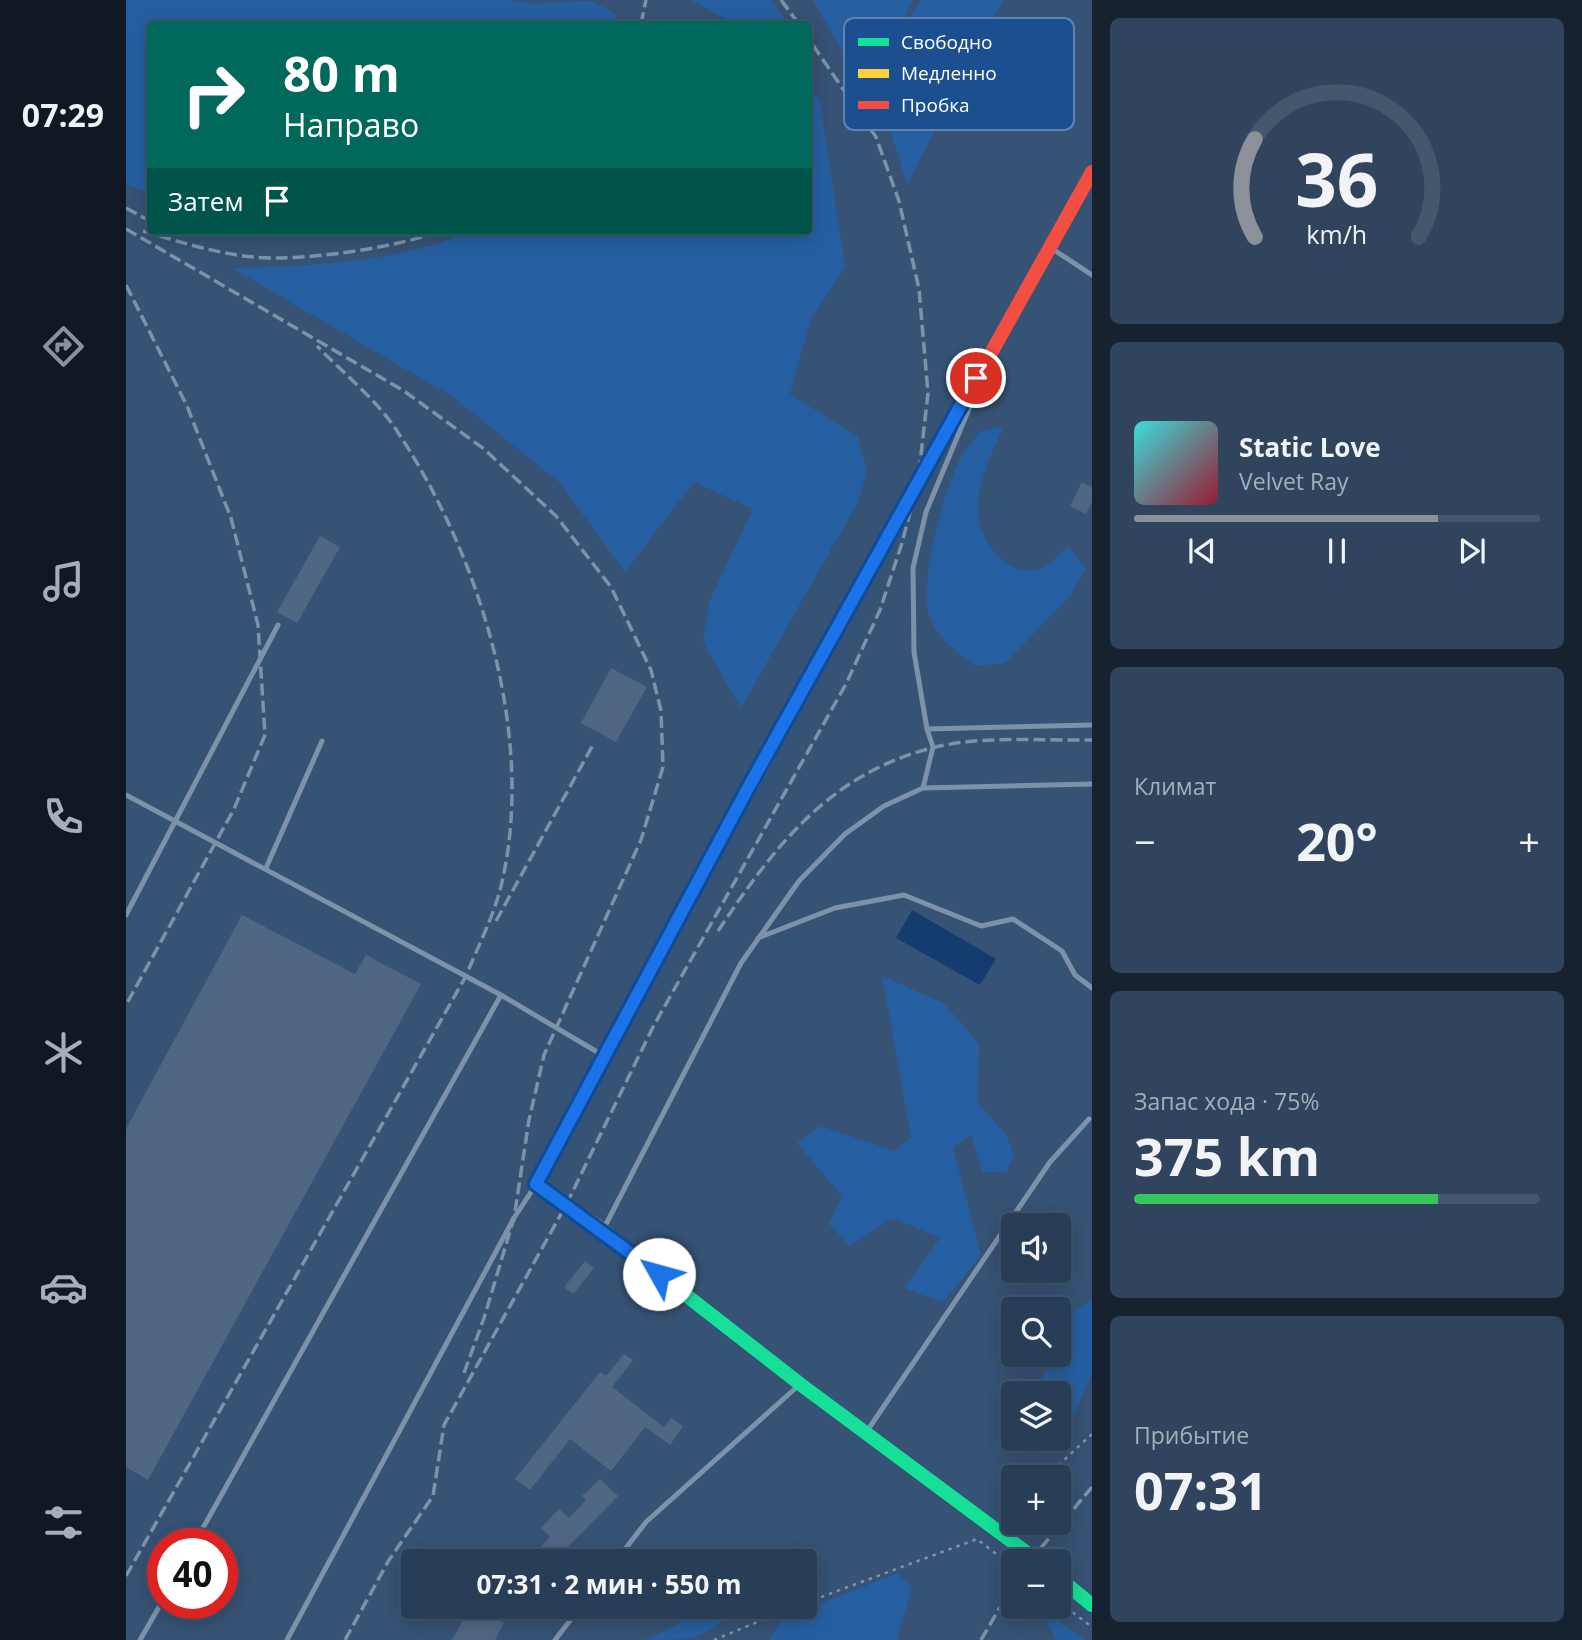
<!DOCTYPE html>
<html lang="ru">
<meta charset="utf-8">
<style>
body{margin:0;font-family:"Open Sans",sans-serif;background:#30455d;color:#f1f3f6;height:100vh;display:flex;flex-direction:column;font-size:26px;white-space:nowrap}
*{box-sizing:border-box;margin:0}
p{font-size:23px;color:#a5aeba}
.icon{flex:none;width:38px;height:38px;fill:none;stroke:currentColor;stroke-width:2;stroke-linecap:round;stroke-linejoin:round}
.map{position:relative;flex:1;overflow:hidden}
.sheet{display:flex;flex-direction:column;gap:18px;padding:18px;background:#162230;width:490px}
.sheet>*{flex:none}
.guide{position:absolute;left:21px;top:21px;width:665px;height:214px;border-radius:7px;box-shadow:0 4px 18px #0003,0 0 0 2px #44576d;background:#00695c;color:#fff;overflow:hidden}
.tools{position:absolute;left:875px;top:1213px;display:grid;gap:14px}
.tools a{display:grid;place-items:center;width:70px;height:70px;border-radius:7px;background:#283e57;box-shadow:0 4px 18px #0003,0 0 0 2px #44576d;font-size:35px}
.speed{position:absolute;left:21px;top:1528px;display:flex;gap:14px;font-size:35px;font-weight:700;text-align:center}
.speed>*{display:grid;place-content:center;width:91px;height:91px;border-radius:50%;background:#283e57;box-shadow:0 4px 18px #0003,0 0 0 2px #44576d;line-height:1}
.speed .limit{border:10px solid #d22;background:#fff;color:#111}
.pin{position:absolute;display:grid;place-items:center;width:60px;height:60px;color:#fff;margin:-30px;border:4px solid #fff;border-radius:50%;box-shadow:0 2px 7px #0007}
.me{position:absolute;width:77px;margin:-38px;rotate:308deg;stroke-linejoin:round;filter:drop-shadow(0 0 5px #0008)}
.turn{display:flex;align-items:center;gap:24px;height:147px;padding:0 21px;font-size:32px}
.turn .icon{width:91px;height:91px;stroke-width:2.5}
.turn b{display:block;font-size:49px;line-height:60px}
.then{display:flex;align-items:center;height:66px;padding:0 21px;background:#0003;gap:14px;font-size:26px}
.big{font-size:52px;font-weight:700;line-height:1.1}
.sheet .card{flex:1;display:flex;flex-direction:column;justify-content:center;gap:10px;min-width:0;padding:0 24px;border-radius:10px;background:#30455d}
.sheet .dial{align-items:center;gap:0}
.dial svg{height:182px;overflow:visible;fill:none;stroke:#44576d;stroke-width:7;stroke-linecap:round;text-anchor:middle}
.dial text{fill:#f1f3f6;stroke:none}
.song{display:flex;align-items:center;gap:21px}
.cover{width:84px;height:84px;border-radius:10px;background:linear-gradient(135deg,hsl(180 70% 55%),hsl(350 70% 35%))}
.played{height:7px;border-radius:4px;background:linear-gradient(90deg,#8c9099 75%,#44576d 75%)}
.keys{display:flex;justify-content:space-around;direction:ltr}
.heat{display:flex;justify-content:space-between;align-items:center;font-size:38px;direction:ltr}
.charge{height:10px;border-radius:5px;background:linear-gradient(90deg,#34c759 75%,#44576d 0)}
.trip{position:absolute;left:275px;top:1549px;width:416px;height:70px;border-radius:7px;background:#283e57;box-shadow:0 4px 18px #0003,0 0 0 2px #44576d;font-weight:700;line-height:70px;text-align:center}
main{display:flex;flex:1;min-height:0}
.dock{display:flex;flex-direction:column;width:126px;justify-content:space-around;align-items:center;background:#101923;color:#a5aeba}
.dock .icon{width:49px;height:49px}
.dock .active{color:#8c9099}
.dock b{font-size:32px;color:#f1f3f6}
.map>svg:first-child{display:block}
.green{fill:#265fa1}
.water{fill:#153c6e}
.building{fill:#506783}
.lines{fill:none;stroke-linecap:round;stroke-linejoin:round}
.path{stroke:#7d92a8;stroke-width:2.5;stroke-dasharray:3.5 5;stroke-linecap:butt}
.lane{stroke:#7d92a8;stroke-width:5}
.fast{stroke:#16e098;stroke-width:14}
.slow{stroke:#ffcf43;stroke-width:14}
.jam{stroke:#f24e42;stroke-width:14}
.rail{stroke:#7e92a7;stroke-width:3.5;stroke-dasharray:12 5;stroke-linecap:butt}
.route-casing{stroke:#114b97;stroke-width:18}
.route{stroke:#1a73e8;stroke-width:12}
.key{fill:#1b4f8f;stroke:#5f84b1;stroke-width:2}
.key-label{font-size:19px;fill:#fff}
</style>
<main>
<nav class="dock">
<b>07:29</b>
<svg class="icon active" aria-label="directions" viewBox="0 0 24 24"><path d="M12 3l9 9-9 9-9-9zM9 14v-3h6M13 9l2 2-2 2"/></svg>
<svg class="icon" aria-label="music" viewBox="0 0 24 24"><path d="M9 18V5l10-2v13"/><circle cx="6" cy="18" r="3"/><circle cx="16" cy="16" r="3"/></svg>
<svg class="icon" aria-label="phone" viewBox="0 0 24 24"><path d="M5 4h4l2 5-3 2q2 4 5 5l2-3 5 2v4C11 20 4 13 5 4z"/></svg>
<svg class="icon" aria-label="climate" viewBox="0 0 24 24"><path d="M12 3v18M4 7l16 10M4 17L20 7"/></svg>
<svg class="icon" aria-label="car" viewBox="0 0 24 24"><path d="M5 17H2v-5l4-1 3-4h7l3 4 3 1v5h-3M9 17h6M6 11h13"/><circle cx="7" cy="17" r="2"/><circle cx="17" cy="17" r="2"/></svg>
<svg class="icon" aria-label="filters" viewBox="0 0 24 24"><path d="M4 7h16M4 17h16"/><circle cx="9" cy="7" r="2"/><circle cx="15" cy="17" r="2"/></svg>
</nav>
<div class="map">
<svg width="966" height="1640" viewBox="0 0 966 1640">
<rect width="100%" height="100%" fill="#365274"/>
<!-- green -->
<path class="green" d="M 0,0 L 380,0 C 408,7 439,0 464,1 C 473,4 482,10 490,14 L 489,24 L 24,24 L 24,193 L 0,184 Z
M 565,0 L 645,0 L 662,24 L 610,24 Z
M 687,0 L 786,0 L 745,102 Z
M 795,0 L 877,0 L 781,184 L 761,120 L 779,26 Z
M 683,92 L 693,98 L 719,267 L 684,321 L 664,394 L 732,437 L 741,471 L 732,502 L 615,708 L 577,642 L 584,600 L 627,509 L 568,482 L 499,572 L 433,482 L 327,397 L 106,268 C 187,266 273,262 347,231 L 682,231 Z
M 878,426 C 866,453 851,482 852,513 C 854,543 884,581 917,567 C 925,563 935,553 942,547 L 960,568 L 944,596 L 879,663 L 849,666 C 832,653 814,640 805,620 C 790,589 818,489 834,459 C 840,450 847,441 853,432 Z
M 756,976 L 818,1003 L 853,1044 L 851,1101 L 881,1136 L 888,1157 L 880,1172 L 856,1172 L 845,1134 L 827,1148 L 855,1255 L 817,1302 L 778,1288 L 814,1238 L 767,1218 L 724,1246 L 703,1224 L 716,1196 L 671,1143 L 694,1126 L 769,1151 L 785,1137 Z
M 966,1301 L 966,1372 L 938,1439 L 922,1455 L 900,1439 L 933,1438 L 933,1393 L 909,1393 L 911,1388 L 927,1355 L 933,1354 L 933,1343 L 950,1308 Z
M 772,1573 L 786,1588 L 771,1640 L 643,1640 L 657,1618 Z
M 600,1607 L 608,1607 C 584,1640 564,1640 520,1640 L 556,1622 Z
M 913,1607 L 959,1640 L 930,1640 Z"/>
<!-- water -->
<path class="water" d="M 786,910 L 870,959 L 854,985 L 770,938 Z"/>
<!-- building -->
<path class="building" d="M 956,482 L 966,487 L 966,502 L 960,514 L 944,506 Z
M 194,536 L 214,547 L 171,623 L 151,612 Z
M 485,668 L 521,687 L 490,742 L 455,723 Z
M 116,915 L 229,974 L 240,955 L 295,984 L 22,1480 L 0,1467 L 0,1129 Z
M 459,1261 L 468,1268 L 447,1294 L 438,1287 Z
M 498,1354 L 507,1360 L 486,1387 L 538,1427 L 545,1418 L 557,1426 L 544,1445 L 519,1427 L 485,1471 L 444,1439 L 404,1490 L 389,1479 L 474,1372 L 480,1376 Z
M 474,1479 L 492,1496 L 428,1561 L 400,1561 L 424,1537 L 415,1528 L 433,1509 L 443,1518 L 460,1500 L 456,1496 Z
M 345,1606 L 378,1623 L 369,1640 L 326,1640 Z"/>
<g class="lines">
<!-- path -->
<path class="path" d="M 920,1477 L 966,1434
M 874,1518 L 887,1506
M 933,1602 L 966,1627
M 679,1603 L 851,1539 L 887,1567
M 588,1640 L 670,1606"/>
<!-- lane -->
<path class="lane" d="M 925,248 L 966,275
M 801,729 L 966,725
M 797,788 L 807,747 L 801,729 L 788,652 L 787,568 L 800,512 L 848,397
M 0,795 L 375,995 L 68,1544
M 140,868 L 196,741
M 0,915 L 152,625
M 632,938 L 709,908 L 778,895 L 855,926 L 887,919 L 936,951 L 949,975 L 966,988
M 375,995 L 478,1056
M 478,1228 L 615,963 L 673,881 L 719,834 L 758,806 L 797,788 L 966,784
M 741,1431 L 924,1162 L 963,1119
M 490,1561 L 520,1522 L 672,1386
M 14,1640 L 37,1600
M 161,1640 L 388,1218 L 409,1186
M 429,1640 L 455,1606"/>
<!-- fast -->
<path class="fast" d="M 470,1225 L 674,1384 L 912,1561
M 933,1578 L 966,1605"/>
<!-- slow -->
<path class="slow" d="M 556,911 L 798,473"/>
<!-- jam -->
<path class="jam" d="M 798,473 L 966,172
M 470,1225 L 410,1184 L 556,911"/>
<!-- rail -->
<path class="rail" d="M 655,0 L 673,24
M 515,24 L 520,0
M 0,208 L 24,221
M 0,229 L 278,391 L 358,449 L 430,516 L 485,587 L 525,670 L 535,711 L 537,767 L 515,840 L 418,1055 L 403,1120 L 388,1218 L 358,1318 L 338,1373
M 17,231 C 60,244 108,259 153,258 C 202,257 269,247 316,231
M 0,285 L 61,406 L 105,518 L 132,625 L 139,735 L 108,809 L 0,1005
M 370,921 L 468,743
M 592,931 C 648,847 703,774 806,748 C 856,735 914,741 966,740
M 904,1561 L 966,1487
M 0,1576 L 340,976 C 352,946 369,914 376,882 C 410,734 353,554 271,431 C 252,401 216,372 191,346
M 219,1640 L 263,1560 L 307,1496 L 318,1425 L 440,1205 L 527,1027 L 720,684 L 754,610 L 776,543 L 792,481 L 802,393 L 793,289 L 773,201 L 750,137 L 682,38
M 855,1640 L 887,1585"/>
</g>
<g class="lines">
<defs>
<path id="route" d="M 533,1274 L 410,1184 L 622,788 L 850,378"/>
</defs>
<!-- route casing -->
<use href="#route" class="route-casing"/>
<!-- route -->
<use href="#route" class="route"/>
</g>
<!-- legend -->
<rect x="718" y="18" width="230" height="112" rx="10" class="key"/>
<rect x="732" y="38" width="31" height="8" fill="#16e098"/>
<rect x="732" y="69" width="31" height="9" fill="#ffcf43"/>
<rect x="732" y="101" width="31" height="8" fill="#f24e42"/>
<g class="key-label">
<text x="775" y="49">Свободно</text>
<text x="775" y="80">Медленно</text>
<text x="775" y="112">Пробка</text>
</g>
</svg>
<div class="tools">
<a><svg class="icon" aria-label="sound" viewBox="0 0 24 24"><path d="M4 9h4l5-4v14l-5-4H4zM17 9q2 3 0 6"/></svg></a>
<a><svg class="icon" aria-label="search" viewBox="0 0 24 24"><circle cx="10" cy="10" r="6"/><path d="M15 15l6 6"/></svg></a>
<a><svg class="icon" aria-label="layers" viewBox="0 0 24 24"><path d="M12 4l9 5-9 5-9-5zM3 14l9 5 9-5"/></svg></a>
<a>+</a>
<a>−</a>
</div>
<div class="speed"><div class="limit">40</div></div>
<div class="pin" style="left:850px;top:378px;background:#d93025"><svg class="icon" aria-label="arrive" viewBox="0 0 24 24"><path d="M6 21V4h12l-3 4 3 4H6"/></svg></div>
<svg class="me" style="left:533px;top:1274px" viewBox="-20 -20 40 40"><circle r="19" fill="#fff"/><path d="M0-13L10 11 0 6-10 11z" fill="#1a73e8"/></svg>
<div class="trip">07:31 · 2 мин · 550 m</div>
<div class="guide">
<div class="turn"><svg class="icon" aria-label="right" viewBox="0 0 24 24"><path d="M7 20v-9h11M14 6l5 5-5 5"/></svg><div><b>80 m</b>Направо</div></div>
<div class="then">Затем<svg class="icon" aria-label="arrive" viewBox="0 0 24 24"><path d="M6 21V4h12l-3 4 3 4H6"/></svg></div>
</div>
</div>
<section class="sheet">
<div class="card dial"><svg viewBox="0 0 100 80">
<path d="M14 69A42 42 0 1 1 86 69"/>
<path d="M14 69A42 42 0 0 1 14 26" stroke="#8c9099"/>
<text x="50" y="56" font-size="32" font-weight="700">36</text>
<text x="50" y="72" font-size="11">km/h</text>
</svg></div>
<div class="card">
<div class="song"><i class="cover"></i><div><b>Static Love</b><p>Velvet Ray</p></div></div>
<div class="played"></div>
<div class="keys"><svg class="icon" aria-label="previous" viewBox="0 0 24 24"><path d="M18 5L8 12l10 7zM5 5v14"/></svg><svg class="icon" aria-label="pause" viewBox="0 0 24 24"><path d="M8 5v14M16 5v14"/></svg><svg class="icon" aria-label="next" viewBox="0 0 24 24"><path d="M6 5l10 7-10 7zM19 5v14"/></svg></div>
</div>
<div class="card"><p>Климат</p>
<div class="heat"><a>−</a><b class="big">20°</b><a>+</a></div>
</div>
<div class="card"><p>Запас хода · 75%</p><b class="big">375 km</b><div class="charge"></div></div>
<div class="card"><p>Прибытие</p><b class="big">07:31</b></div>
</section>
</main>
